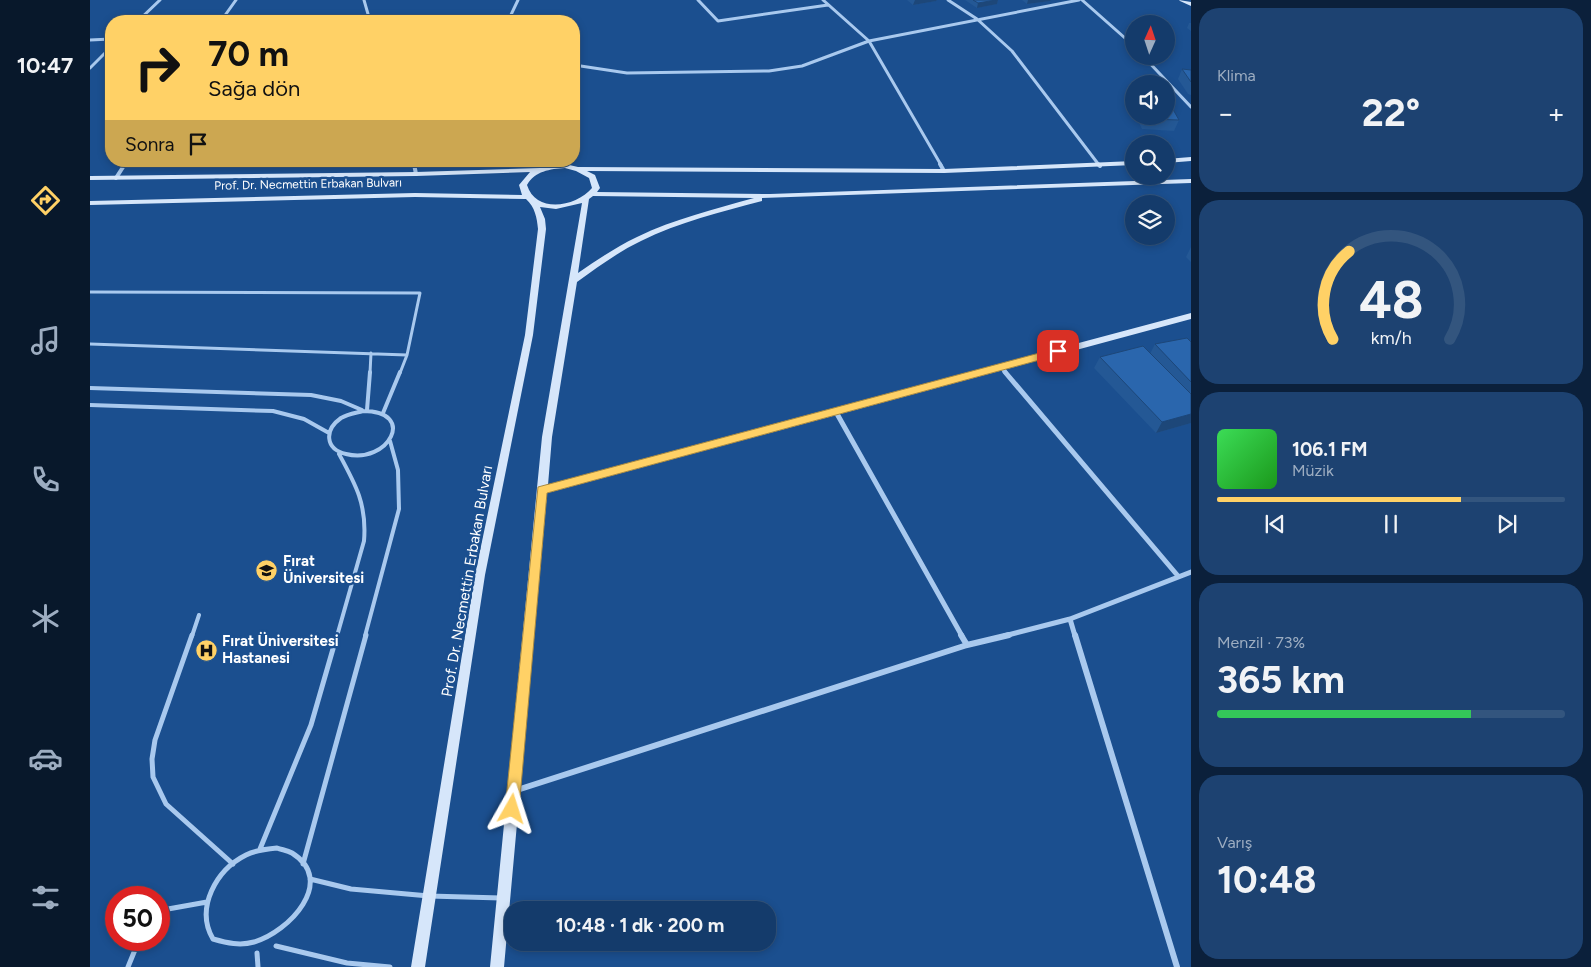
<!DOCTYPE html>
<html lang="tr">
<meta charset="utf-8">
<style>
body{margin:0;font-family:Figtree,sans-serif;background:#1d4271;color:#f1f3f6;height:100vh;display:flex;flex-direction:column;font-size:19px;white-space:nowrap}
*{box-sizing:border-box;margin:0}
p{font-size:16px;color:#9dadc1}
.icon{flex:none;width:28px;height:28px;fill:none;stroke:currentColor;stroke-width:2;stroke-linecap:round;stroke-linejoin:round}
.map{position:relative;flex:1;overflow:hidden}
.panel{display:flex;flex-direction:column;gap:8px;padding:8px;background:#0b203b;width:400px}
.panel>*{flex:none}
.banner{position:absolute;left:15px;top:15px;width:475px;height:152px;border-radius:20px;box-shadow:0 2px 8px #0003,0 0 0 1px #33557e;background:#ffd166;color:#111;overflow:hidden}
.needle{width:32px;rotate:3deg}
.buttons{position:absolute;left:1035px;top:15px;display:grid;gap:10px}
.buttons a{display:grid;place-items:center;width:50px;height:50px;border-radius:50%;background:#143b6b;box-shadow:0 2px 8px #0003,0 0 0 1px #33557e;font-size:25px}
.speed{position:absolute;left:15px;top:886px;display:flex;gap:10px;font-size:25px;font-weight:700;text-align:center}
.speed>*{display:grid;place-content:center;width:65px;height:65px;border-radius:50%;background:#143b6b;box-shadow:0 2px 8px #0003,0 0 0 1px #33557e;line-height:1}
.speed .limit{border:8px solid #d22;background:#fff;color:#111}
.pin{position:absolute;display:grid;place-items:center;width:42px;height:42px;color:#fff;margin:-21px;border-radius:10px;box-shadow:0 2px 8px #0006}
.me{position:absolute;width:55px;margin:-28px;rotate:6deg;stroke-linejoin:round;filter:drop-shadow(0 0 4px #0008)}
.turn{display:flex;align-items:center;gap:18px;height:105px;padding:0 20px;font-size:22px}
.turn .icon{width:65px;height:65px;stroke-width:2.5}
.turn b{display:block;font-size:35px;line-height:42px}
.then{display:flex;align-items:center;height:48px;padding:0 20px;background:#0003;gap:10px;font-size:19px}
.big{font-size:38px;font-weight:700;line-height:1.1}
.panel .tile{flex:1;display:flex;flex-direction:column;justify-content:center;gap:8px;min-width:0;padding:0 18px;border-radius:20px;background:#1d4271}
.panel .dial{align-items:center;gap:0}
.dial svg{height:130px;overflow:visible;fill:none;stroke:#33557e;stroke-width:7;stroke-linecap:round;text-anchor:middle}
.dial text{fill:#f1f3f6;stroke:none}
.song{display:flex;align-items:center;gap:15px}
.cover{width:60px;height:60px;border-radius:8px;background:linear-gradient(135deg,hsl(130 70% 55%),hsl(120 70% 35%))}
.played{height:5px;border-radius:2px;background:linear-gradient(90deg,#ffd166 70%,#33557e 70%)}
.keys{display:flex;justify-content:space-around;direction:ltr}
.heat{display:flex;justify-content:space-between;align-items:center;font-size:28px;direction:ltr}
.charge{height:8px;border-radius:4px;background:linear-gradient(90deg,#34c759 73%,#33557e 0)}
.trip{position:absolute;left:414px;top:901px;width:272px;height:50px;border-radius:20px;background:#143b6b;box-shadow:0 2px 8px #0003,0 0 0 1px #33557e;font-weight:700;line-height:50px;text-align:center}
main{display:flex;flex:1;min-height:0}
.dock{display:flex;flex-direction:column;width:90px;justify-content:space-around;align-items:center;background:#08182b;color:#9dadc1}
.dock .icon{width:35px;height:35px}
.dock .on{color:#ffd166}
.dock b{font-size:22px;color:#f1f3f6}
.map>svg:first-child{display:block}
.lines{fill:none;stroke-linecap:round;stroke-linejoin:round}
.lane-far2{stroke:#a9c9ee;stroke-width:3}
.lane-far1{stroke:#a9c9ee;stroke-width:4}
.lane{stroke:#a9c9ee;stroke-width:5}
.street-far3{stroke:#a9c9ee;stroke-width:3}
.street-far2{stroke:#a9c9ee;stroke-width:4}
.street-far1{stroke:#a9c9ee;stroke-width:5}
.street{stroke:#a9c9ee;stroke-width:6}
.secondary{fill:#d6e6fa;fill-rule:evenodd}
.wall{fill:#245895}
.shaded-wall{fill:#1d4779}
.building{fill:#2a66ad;stroke:#1d4779}
.route{fill:#ffd166;stroke:#a68842}
.labels{text-anchor:middle;stroke-width:5;stroke-linejoin:round;paint-order:stroke}
.far-street-label{font-size:12px;fill:#fff;stroke:#1b4f8f}
.poi-label{font-size:15px;font-weight:bold;fill:#fff;stroke:#1b4f8f;text-anchor:start}
.street-label{font-size:15px;fill:#fff;stroke:#1b4f8f}
</style>
<main>
<nav class="dock">
<b>10:47</b>
<svg class="icon on" aria-label="directions" viewBox="0 0 24 24"><path d="M12 3l9 9-9 9-9-9zM9 14v-3h6M13 9l2 2-2 2"/></svg>
<svg class="icon" aria-label="music" viewBox="0 0 24 24"><path d="M9 18V5l10-2v13"/><circle cx="6" cy="18" r="3"/><circle cx="16" cy="16" r="3"/></svg>
<svg class="icon" aria-label="phone" viewBox="0 0 24 24"><path d="M5 4h4l2 5-3 2q2 4 5 5l2-3 5 2v4C11 20 4 13 5 4z"/></svg>
<svg class="icon" aria-label="climate" viewBox="0 0 24 24"><path d="M12 3v18M4 7l16 10M4 17L20 7"/></svg>
<svg class="icon" aria-label="car" viewBox="0 0 24 24"><path d="M5 17H2v-5l4-1 3-4h7l3 4 3 1v5h-3M9 17h6M6 11h13"/><circle cx="7" cy="17" r="2"/><circle cx="17" cy="17" r="2"/></svg>
<svg class="icon" aria-label="filters" viewBox="0 0 24 24"><path d="M4 7h16M4 17h16"/><circle cx="9" cy="7" r="2"/><circle cx="15" cy="17" r="2"/></svg>
</nav>
<div class="map">
<svg width="1101" height="967" viewBox="0 0 1101 967">
<rect width="100%" height="100%" fill="#1b4f8f"/>
<g class="lines">
<!-- lane-far2 -->
<path class="lane-far2" d="M 0,292 L 330,293 L 317,355 L 310,373
M 0,344 L 317,355
M 280,373 L 281,353"/>
<!-- lane-far1 -->
<path class="lane-far1" d="M 0,388 L 221,395 L 251,401 L 272,410
M 0,405 L 183,411 L 214,419 L 239,433
M 277,410 L 280,372
M 273,411 C 328,411 298,465 256,454 C 235,449 234,430 251,418 C 258,414 266,413 273,411 Z
M 293,413 L 310,372
M 102,636 L 109,615
M 247,636 L 274,541 C 277,505 266,485 249,454
M 275,636 L 309,509 L 308,470 L 300,441"/>
<!-- lane -->
<path class="lane" d="M 102,635 L 65,740 L 62,759 L 63,777 L 76,804 L 143,864
M 187,848 C 192,850 197,850 202,853 C 247,881 199,932 164,942 C 150,946 137,943 123,939 C 105,908 126,870 156,855 C 166,850 176,849 187,848 Z
M 170,849 L 221,725 L 247,635
M 213,864 L 276,635
M 220,879 L 261,889 L 339,896 L 411,898
M 69,916 L 78,909 L 117,902
M 186,946 L 257,963 L 300,967
M 167,953 L 168,967
M 38,967 L 49,940"/>
<!-- street-far3 -->
<path class="street-far3" d="M 274,0 L 280,21
M 608,0 L 628,21 L 738,5
M 733,0 L 779,41 L 851,165
M 858,0 L 887,19 L 922,51 L 1009,165
M 992,0 L 1044,46
M 48,21 L 70,0
M 131,21 L 146,0
M 418,21 L 428,0
M 0,40 L 21,39
M 1053,56 L 1101,107
M 484,65 L 537,73 L 679,71 L 712,66 L 779,41 L 989,0
M 0,68 L 21,47
M 323,161 L 324,165
M 34,165 L 37,161"/>
<!-- street-far2 -->
<path class="street-far2" d="M 324,164 L 326,174
M 850,164 L 854,171
M 1008,164 L 1010,166
M 26,178 L 35,164
M 911,367 L 916,373"/>
<!-- street-far1 -->
<path class="street-far1" d="M 915,372 L 1088,576
M 746,412 L 872,636
M 980,619 L 985,636
M 914,636 L 980,619 L 1101,572"/>
<!-- street -->
<path class="street" d="M 871,635 L 877,645
M 985,635 L 1087,967
M 424,791 L 877,645 L 919,635"/>
<!-- secondary -->
<path class="secondary" d="M 1089,0 L 1101,2 L 1101,6 L 1090,1 Z
M 1101,157 L 1101,161 L 1076,163 L 1076,159 Z
M 1044,161 L 1044,165 L 854,173 L 497,171 L 505,175 L 510,188 L 507,192 L 680,194 L 1101,179 L 1101,183 L 672,198 L 672,201 C 631,212 589,222 551,241 C 528,252 508,267 487,282 L 462,437 L 458,485 L 1101,313 L 1101,319 L 457,493 L 414,967 L 400,967 L 452,437 L 492,203 L 466,209 L 450,207 L 455,219 L 456,229 L 443,335 L 395,575 L 335,967 L 321,967 L 385,575 L 435,335 L 448,229 C 447,218 445,207 436,199 L 325,197 L 0,205 L 0,201 L 325,193 L 432,195 L 429,185 L 440,172 L 326,176 L 0,180 L 0,176 L 326,172 L 450,168 L 475,164 L 488,167 L 854,169 ZM 475,168 L 486,171 L 499,178 L 502,188 C 486,207 446,214 437,185 C 445,171 460,169 475,168 ZM 503,196 L 664,198 C 625,209 584,219 547,237 C 526,247 507,260 488,273 L 499,199 Z"/>
</g>
<!-- wall -->
<path class="wall" d="M 817,0 L 847,0 L 846,1 L 823,5 Z
M 875,0 L 908,0 L 907,4 L 887,8 Z
M 932,0 L 961,0 L 960,1 L 937,4 Z
M 1099,23 L 1101,23 L 1101,31 L 1097,28 Z
M 1092,69 L 1101,70 L 1101,95 L 1098,94 L 1088,79 Z
M 1044,103 L 1044,113 L 1042,108 Z
M 1046,116 L 1076,116 L 1089,120 L 1084,131 L 1052,129 Z
M 1101,247 L 1101,262 L 1096,257 Z
M 1101,342 L 1101,423 L 1066,433 L 1004,368 L 1010,357 L 1060,354 L 1065,344 Z"/>
<!-- shaded-wall -->
<path class="shaded-wall" d="M 825,0 L 847,0 L 846,1 L 823,5 Z
M 906,0 L 908,0 L 907,4 L 887,8 L 888,3 Z
M 938,0 L 961,0 L 960,1 L 937,4 Z
M 1101,414 L 1101,423 L 1066,433 L 1072,422 Z"/>
<!-- building -->
<path class="building" d="M 883,0 L 906,0 L 888,3 Z
M 1092,69 L 1101,70 L 1101,82 Z
M 1076,103 L 1080,104 L 1089,120 L 1057,119 L 1055,116 L 1076,116 Z
M 1097,338 L 1101,342 L 1101,382 L 1065,344 Z
M 1053,346 L 1101,394 L 1101,414 L 1072,422 L 1010,357 Z"/>
<!-- route -->
<path class="route" d="M 968,348 L 973,351 L 972,354 L 457,493 L 429,809 L 427,814 L 422,816 L 417,814 L 415,809 L 448,487 Z"/>
<!-- icons -->
<defs>
<symbol id="university-disc" viewBox="-11 -11 22 22"><circle r="9.5" fill="#ffd166" stroke="#1b4f8f"/><path d="M0-5L7-2L0 1L-7-2ZM-4 1L0 2.5L4 1V4Q0 6-4 4Z" fill="#111"/></symbol>
<symbol id="hospital-disc" viewBox="-11 -11 22 22"><circle r="9.5" fill="#ffd166" stroke="#1b4f8f"/><path d="M-5-5h3v3.5h4V-5h3V5h-3V1.5h-4V5h-3Z" fill="#111"/></symbol>
</defs>
<g fill-rule="evenodd">
<use href="#university-disc" x="164" y="558" width="25" height="25"/>
<use href="#hospital-disc" x="104" y="638" width="25" height="25"/>
</g>
<g class="labels">
<!-- far-street labels -->
<g class="far-street-label">
<text transform="translate(218 184) rotate(-1)" y="4">Prof. Dr. Necmettin Erbakan Bulvarı</text>
</g>
<!-- poi labels -->
<g class="poi-label">
<text x="193" y="566">Fırat<tspan x="193" dy="17">Üniversitesi</tspan></text>
<text x="132" y="646">Fırat Üniversitesi<tspan x="132" dy="17">Hastanesi</tspan></text>
</g>
<!-- street labels -->
<g class="street-label">
<text transform="translate(377 581) rotate(-80)" y="5">Prof. Dr. Necmettin Erbakan Bulvarı</text>
</g>
</g>
</svg>
<div class="buttons">
<a><svg class="needle" viewBox="-14 -14 28 28"><path d="M0-13l5 13h-10z" fill="#e53935"/><path d="M0 13l5-13h-10z" fill="#9dadc1"/></svg></a>
<a><svg class="icon" aria-label="sound" viewBox="0 0 24 24"><path d="M4 9h4l5-4v14l-5-4H4zM17 9q2 3 0 6"/></svg></a>
<a><svg class="icon" aria-label="search" viewBox="0 0 24 24"><circle cx="10" cy="10" r="6"/><path d="M15 15l6 6"/></svg></a>
<a><svg class="icon" aria-label="layers" viewBox="0 0 24 24"><path d="M12 4l9 5-9 5-9-5zM3 14l9 5 9-5"/></svg></a>
</div>
<div class="speed"><div class="limit">50</div></div>
<div class="pin" style="left:968px;top:351px;background:#d93025"><svg class="icon" aria-label="arrive" viewBox="0 0 24 24"><path d="M6 21V4h12l-3 4 3 4H6"/></svg></div>
<svg class="me" style="left:422px;top:809px" viewBox="-20 -20 40 40"><path d="M0-17L14 15 0 8-14 15z" fill="#ffd166" stroke="#fff" stroke-width="4"/></svg>
<div class="trip">10:48 · 1 dk · 200 m</div>
<div class="banner">
<div class="turn"><svg class="icon" aria-label="right" viewBox="0 0 24 24"><path d="M7 20v-9h11M14 6l5 5-5 5"/></svg><div><b>70 m</b>Sağa dön</div></div>
<div class="then">Sonra<svg class="icon" aria-label="arrive" viewBox="0 0 24 24"><path d="M6 21V4h12l-3 4 3 4H6"/></svg></div>
</div>
</div>
<section class="panel">
<div class="tile"><p>Klima</p>
<div class="heat"><a>−</a><b class="big">22°</b><a>+</a></div>
</div>
<div class="tile dial"><svg viewBox="0 0 100 80">
<path d="M14 69A42 42 0 1 1 86 69"/>
<path d="M14 69A42 42 0 0 1 24 15" stroke="#ffd166"/>
<text x="50" y="56" font-size="32" font-weight="700">48</text>
<text x="50" y="72" font-size="11">km/h</text>
</svg></div>
<div class="tile">
<div class="song"><i class="cover"></i><div><b>106.1 FM</b><p>Müzik</p></div></div>
<div class="played"></div>
<div class="keys"><svg class="icon" aria-label="previous" viewBox="0 0 24 24"><path d="M18 5L8 12l10 7zM5 5v14"/></svg><svg class="icon" aria-label="pause" viewBox="0 0 24 24"><path d="M8 5v14M16 5v14"/></svg><svg class="icon" aria-label="next" viewBox="0 0 24 24"><path d="M6 5l10 7-10 7zM19 5v14"/></svg></div>
</div>
<div class="tile"><p>Menzil · 73%</p><b class="big">365 km</b><div class="charge"></div></div>
<div class="tile"><p>Varış</p><b class="big">10:48</b></div>
</section>
</main>
